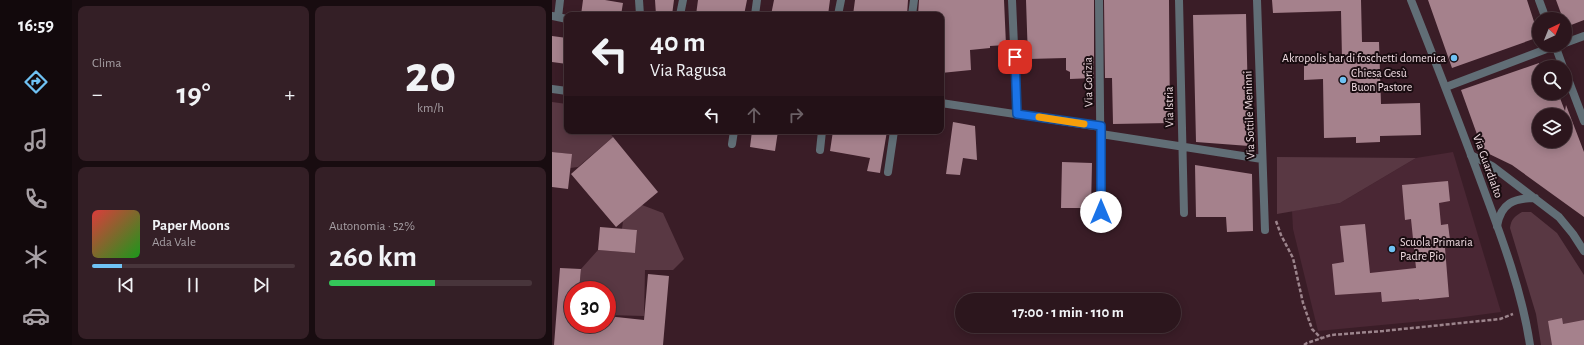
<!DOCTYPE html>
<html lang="it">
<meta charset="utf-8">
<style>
body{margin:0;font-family:"Alegreya Sans",sans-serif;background:#341f26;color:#f1f3f6;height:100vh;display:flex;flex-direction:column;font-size:15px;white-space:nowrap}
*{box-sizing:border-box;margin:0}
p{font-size:13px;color:#a69fa4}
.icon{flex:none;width:22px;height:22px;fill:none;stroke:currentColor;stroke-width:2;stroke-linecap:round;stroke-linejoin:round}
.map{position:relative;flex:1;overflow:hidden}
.sheet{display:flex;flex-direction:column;gap:6px;padding:6px;background:#180c10;width:480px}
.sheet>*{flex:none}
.top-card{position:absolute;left:12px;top:12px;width:380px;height:122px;border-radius:8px;box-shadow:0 2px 10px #0003,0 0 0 1px #48353b;background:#2c161d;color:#f1f3f6;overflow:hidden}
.needle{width:26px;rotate:43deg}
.tools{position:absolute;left:980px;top:12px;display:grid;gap:8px}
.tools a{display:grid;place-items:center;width:40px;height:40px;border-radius:50%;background:#2c161d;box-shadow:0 2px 10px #0003,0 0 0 1px #48353b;font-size:20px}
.speed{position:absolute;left:12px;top:281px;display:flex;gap:8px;font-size:20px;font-weight:700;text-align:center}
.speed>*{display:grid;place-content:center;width:52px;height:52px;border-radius:50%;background:#2c161d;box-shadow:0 2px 10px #0003,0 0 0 1px #48353b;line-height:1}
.speed .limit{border:6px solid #d22;background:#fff;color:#111}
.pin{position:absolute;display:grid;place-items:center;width:34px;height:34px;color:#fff;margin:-17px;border-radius:8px;box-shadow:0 2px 6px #0006}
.me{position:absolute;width:44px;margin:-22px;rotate:0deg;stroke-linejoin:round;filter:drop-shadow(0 0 3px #0008)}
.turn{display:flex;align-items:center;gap:14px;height:84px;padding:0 20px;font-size:18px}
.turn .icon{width:52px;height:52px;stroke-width:2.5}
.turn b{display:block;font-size:28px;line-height:34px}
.lanes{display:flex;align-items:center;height:38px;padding:0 20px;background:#0003;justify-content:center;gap:20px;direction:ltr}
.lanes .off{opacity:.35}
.big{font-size:30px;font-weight:600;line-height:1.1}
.sheet .widget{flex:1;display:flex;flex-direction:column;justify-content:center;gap:6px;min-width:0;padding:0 14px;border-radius:8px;background:#341f26}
.sheet .dial{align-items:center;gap:0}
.dial b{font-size:52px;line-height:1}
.song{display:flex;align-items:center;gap:12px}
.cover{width:48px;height:48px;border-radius:6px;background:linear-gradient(135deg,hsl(0 70% 55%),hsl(120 70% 35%))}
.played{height:4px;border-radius:2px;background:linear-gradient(90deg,#6fc2f4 15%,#48353b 15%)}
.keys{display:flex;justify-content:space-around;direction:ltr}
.heat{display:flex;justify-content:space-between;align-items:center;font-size:22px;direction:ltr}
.charge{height:6px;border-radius:3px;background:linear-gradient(90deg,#34c759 52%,#48353b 0)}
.sheet .tiles{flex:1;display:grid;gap:6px;grid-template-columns:repeat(2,1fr)}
.trip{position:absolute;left:403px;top:293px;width:226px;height:40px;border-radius:20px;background:#2c161d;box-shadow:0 2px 10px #0003,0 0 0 1px #48353b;font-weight:600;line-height:40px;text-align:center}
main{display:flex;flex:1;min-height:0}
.menu{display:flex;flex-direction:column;width:72px;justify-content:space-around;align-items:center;background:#12090c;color:#a69fa4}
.menu .icon{width:28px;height:28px}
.menu .on{color:#6fc2f4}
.menu b{font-size:18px;color:#f1f3f6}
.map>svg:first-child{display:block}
.built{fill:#4a2734}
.green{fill:#593843}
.building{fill:#a5818c;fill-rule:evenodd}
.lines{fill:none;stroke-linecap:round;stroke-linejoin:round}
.path{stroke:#9c848c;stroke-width:2.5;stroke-dasharray:4 2;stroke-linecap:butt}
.minor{stroke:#616e76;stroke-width:8}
.tertiary{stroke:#616e76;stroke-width:8}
.route-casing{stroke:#114b97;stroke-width:10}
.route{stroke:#1a73e8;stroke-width:7}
.slow{stroke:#f59e0b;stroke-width:7}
.poi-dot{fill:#6fc2f4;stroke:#190c10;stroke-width:1.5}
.labels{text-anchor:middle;stroke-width:4;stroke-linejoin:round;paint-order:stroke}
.poi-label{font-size:12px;fill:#efdbe1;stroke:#190c10;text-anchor:start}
.street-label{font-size:12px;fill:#efdbe1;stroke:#190c10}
</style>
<main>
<nav class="menu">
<b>16:59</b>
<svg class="icon on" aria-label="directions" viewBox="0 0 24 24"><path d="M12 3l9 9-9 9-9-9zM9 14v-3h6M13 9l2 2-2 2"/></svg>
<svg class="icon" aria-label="music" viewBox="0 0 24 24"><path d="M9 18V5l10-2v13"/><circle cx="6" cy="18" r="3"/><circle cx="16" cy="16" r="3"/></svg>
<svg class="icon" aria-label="phone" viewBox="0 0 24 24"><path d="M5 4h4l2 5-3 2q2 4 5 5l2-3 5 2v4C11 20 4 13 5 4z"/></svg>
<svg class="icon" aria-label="climate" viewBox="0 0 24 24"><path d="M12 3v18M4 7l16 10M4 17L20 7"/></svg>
<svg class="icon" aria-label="car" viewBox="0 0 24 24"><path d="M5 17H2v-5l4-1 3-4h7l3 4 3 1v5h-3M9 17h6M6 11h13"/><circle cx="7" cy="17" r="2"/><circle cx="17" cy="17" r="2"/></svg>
</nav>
<section class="sheet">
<div class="tiles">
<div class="widget"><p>Clima</p>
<div class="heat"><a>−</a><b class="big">19°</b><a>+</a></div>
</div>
<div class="widget dial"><b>20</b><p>km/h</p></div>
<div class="widget">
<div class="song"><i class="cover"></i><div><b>Paper Moons</b><p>Ada Vale</p></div></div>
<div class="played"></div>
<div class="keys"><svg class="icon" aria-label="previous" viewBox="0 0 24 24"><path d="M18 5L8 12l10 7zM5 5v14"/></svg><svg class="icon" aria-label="pause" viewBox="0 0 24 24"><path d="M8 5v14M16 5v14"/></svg><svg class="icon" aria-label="next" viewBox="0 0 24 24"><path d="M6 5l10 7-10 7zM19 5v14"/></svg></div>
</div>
<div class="widget"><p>Autonomia · 52%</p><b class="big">260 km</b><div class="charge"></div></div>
</div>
</section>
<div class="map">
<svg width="1032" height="345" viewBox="0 0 1032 345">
<rect width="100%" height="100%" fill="#3a1d27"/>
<!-- built -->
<path class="built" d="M 901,152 L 949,312 L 904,318 L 766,331 L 741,229 L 740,211 L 788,203 L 864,158 Z"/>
<!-- green -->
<path class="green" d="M 0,102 L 15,104 L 15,131 L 56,131 L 61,137 L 26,167 L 18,168 L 19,154 L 0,152 Z
M 725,157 L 864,158 L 788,203 L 725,214 Z
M 90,205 L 111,213 L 132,259 L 121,270 L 93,270 L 92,316 L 55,315 L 55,290 L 27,290 L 29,269 L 46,250 L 83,253 L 85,230 L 70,229 L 71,221 Z
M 970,212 L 979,212 L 1005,233 L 1032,275 L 1032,345 L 989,345 L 984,314 L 958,228 C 959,219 963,216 970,212 Z"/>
<!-- building -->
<path class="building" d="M 31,0 L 53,0 L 71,3 L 69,15 L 29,15 Z
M 103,0 L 122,0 L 120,15 L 104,15 Z
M 146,0 L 195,0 L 192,15 L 144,15 Z
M 222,0 L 278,0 L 276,15 L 219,15 Z
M 303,0 L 356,0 L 355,15 L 301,15 Z
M 367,0 L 452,0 L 454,45 L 438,46 L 438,48 L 418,50 L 419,70 L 389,73 L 389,15 L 366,15 Z
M 474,0 L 542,0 L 542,78 L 518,79 L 518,72 L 514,70 L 514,58 L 476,59 Z
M 552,0 L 617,0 L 618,123 L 561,124 L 560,78 L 553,78 Z
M 720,0 L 809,0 L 810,42 L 827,42 L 829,104 L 868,103 L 869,135 L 828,136 L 828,142 L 804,143 L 804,137 L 772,138 L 771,79 L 752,80 L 752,60 L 790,59 L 789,11 L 721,13 Z
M 876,0 L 975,0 L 987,37 L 900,68 Z
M 1004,0 L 1032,0 L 1032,20 L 1014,27 L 1013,19 L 1011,19 Z
M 694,14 L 697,146 L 644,142 L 641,15 Z
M 0,36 L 15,38 L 15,64 L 0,62 Z
M 987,63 L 987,93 L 1006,93 L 1013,111 L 1014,105 L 1032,152 L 1032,217 L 960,165 L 931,151 L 909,90 ZM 987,115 L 1013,115 L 1013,141 L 987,141 Z
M 401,122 L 423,126 L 425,160 L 411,158 L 408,175 L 394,174 Z
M 200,131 L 226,131 L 223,151 L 198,147 Z
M 281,131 L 316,135 L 316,131 L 335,131 L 328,173 L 315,171 L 318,158 L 278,151 Z
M 61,137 L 106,192 L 64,227 L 19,174 Z
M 0,152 L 20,154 L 16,189 L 0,187 Z
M 510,162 L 540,163 L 539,208 L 509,208 Z
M 643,165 L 700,174 L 701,231 L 675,232 L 674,217 L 644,217 Z
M 896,181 L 898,201 L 887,203 L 889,225 L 896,224 L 899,248 L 893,248 L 897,297 L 867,300 L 867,299 L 830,302 L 829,292 L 783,295 L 780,264 L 792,262 L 788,226 L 813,224 L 818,273 L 864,268 L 859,219 L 853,220 L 850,185 Z
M 48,227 L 85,230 L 83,253 L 46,250 Z
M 8,268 L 29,269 L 27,290 L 21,290 L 21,324 L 55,324 L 55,316 L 92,320 L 96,274 L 117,276 L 111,345 L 2,345 Z
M 1010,318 L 1011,324 L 1032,320 L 1032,345 L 1000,345 L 996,321 Z"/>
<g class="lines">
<!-- path -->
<path class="path" d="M 724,221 L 729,235 L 741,258 L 751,303 L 760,329 L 769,338
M 752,345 L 755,343 L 779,335 L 831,331 L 948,319 L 961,314"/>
<!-- minor -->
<path class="minor" d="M 87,0 L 88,15
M 460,0 L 465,114
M 547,0 L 549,212
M 627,0 L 632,213
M 705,0 L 713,230
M 987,0 L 994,19
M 128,15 L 131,0
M 203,15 L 205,0
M 286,15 L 289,0
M 360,15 L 362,0
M 0,16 L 15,19
M 6,17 L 8,0
M 1013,43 L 1032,36
M 1003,45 L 1011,67
M 1013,71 L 1032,121
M 894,87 L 1005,45
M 0,89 L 15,91
M 389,103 L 549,127
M 549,134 L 710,159
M 180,144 L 182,131
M 268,150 L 270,131
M 919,155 L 940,166 L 1007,217 L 1021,234 L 1032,251
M 336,172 L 342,131
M 945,226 C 949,203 962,198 983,198"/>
<!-- tertiary -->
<path class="tertiary" d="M 859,0 C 884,63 909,127 932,190 C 951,241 970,292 978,345"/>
</g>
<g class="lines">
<defs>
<path id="route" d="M 463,57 L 465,114 L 549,126 L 549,212"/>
</defs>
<!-- route casing -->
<use href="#route" class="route-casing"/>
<!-- route -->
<use href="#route" class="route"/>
<!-- slow -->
<path class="slow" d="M 487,117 L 532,124"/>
</g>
<!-- markers -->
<g class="poi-dot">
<circle cx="902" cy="58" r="4"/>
<circle cx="791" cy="80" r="4"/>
<circle cx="840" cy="249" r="4"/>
</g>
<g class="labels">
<!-- poi labels -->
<g class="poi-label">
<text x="894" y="62" text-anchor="end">Akropolis bar di foschetti domenica</text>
<text x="799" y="77">Chiesa Gesù<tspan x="799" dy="14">Buon Pastore</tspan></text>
<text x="848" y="246">Scuola Primaria<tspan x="848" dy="14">Padre Pio</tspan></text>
</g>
<!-- street labels -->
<g class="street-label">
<text transform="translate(536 82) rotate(-91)" y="4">Via Gorizia</text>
<text transform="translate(617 107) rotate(-91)" y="4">Via Istria</text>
<text transform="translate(697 115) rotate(-92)" y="4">Via Sottile Meninni</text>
<text transform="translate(936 166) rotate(70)" y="4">Via Guardialto</text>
</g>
</g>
</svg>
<div class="tools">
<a><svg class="needle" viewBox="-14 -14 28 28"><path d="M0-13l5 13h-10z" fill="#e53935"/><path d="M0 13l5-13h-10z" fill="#a69fa4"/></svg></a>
<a><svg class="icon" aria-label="search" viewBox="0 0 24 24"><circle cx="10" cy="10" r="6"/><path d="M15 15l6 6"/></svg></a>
<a><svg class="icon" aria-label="layers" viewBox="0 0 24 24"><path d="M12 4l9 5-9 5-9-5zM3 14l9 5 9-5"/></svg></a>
</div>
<div class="speed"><div class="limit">30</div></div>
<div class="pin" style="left:463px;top:57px;background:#d93025"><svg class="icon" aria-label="arrive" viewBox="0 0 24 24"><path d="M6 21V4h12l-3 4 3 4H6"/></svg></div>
<svg class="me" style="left:549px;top:212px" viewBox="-20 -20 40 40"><circle r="19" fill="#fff"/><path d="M0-13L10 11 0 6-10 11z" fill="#1a73e8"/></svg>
<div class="trip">17:00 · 1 min · 110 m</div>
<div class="top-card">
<div class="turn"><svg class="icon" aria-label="left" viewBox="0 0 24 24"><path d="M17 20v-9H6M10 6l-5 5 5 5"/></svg><div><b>40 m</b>Via Ragusa</div></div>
<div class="lanes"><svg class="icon" aria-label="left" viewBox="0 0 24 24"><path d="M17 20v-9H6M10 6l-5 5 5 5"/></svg><svg class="icon off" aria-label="ahead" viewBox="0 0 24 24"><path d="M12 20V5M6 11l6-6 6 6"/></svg><svg class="icon off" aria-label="right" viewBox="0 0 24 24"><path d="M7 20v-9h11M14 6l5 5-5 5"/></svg></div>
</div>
</div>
</main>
